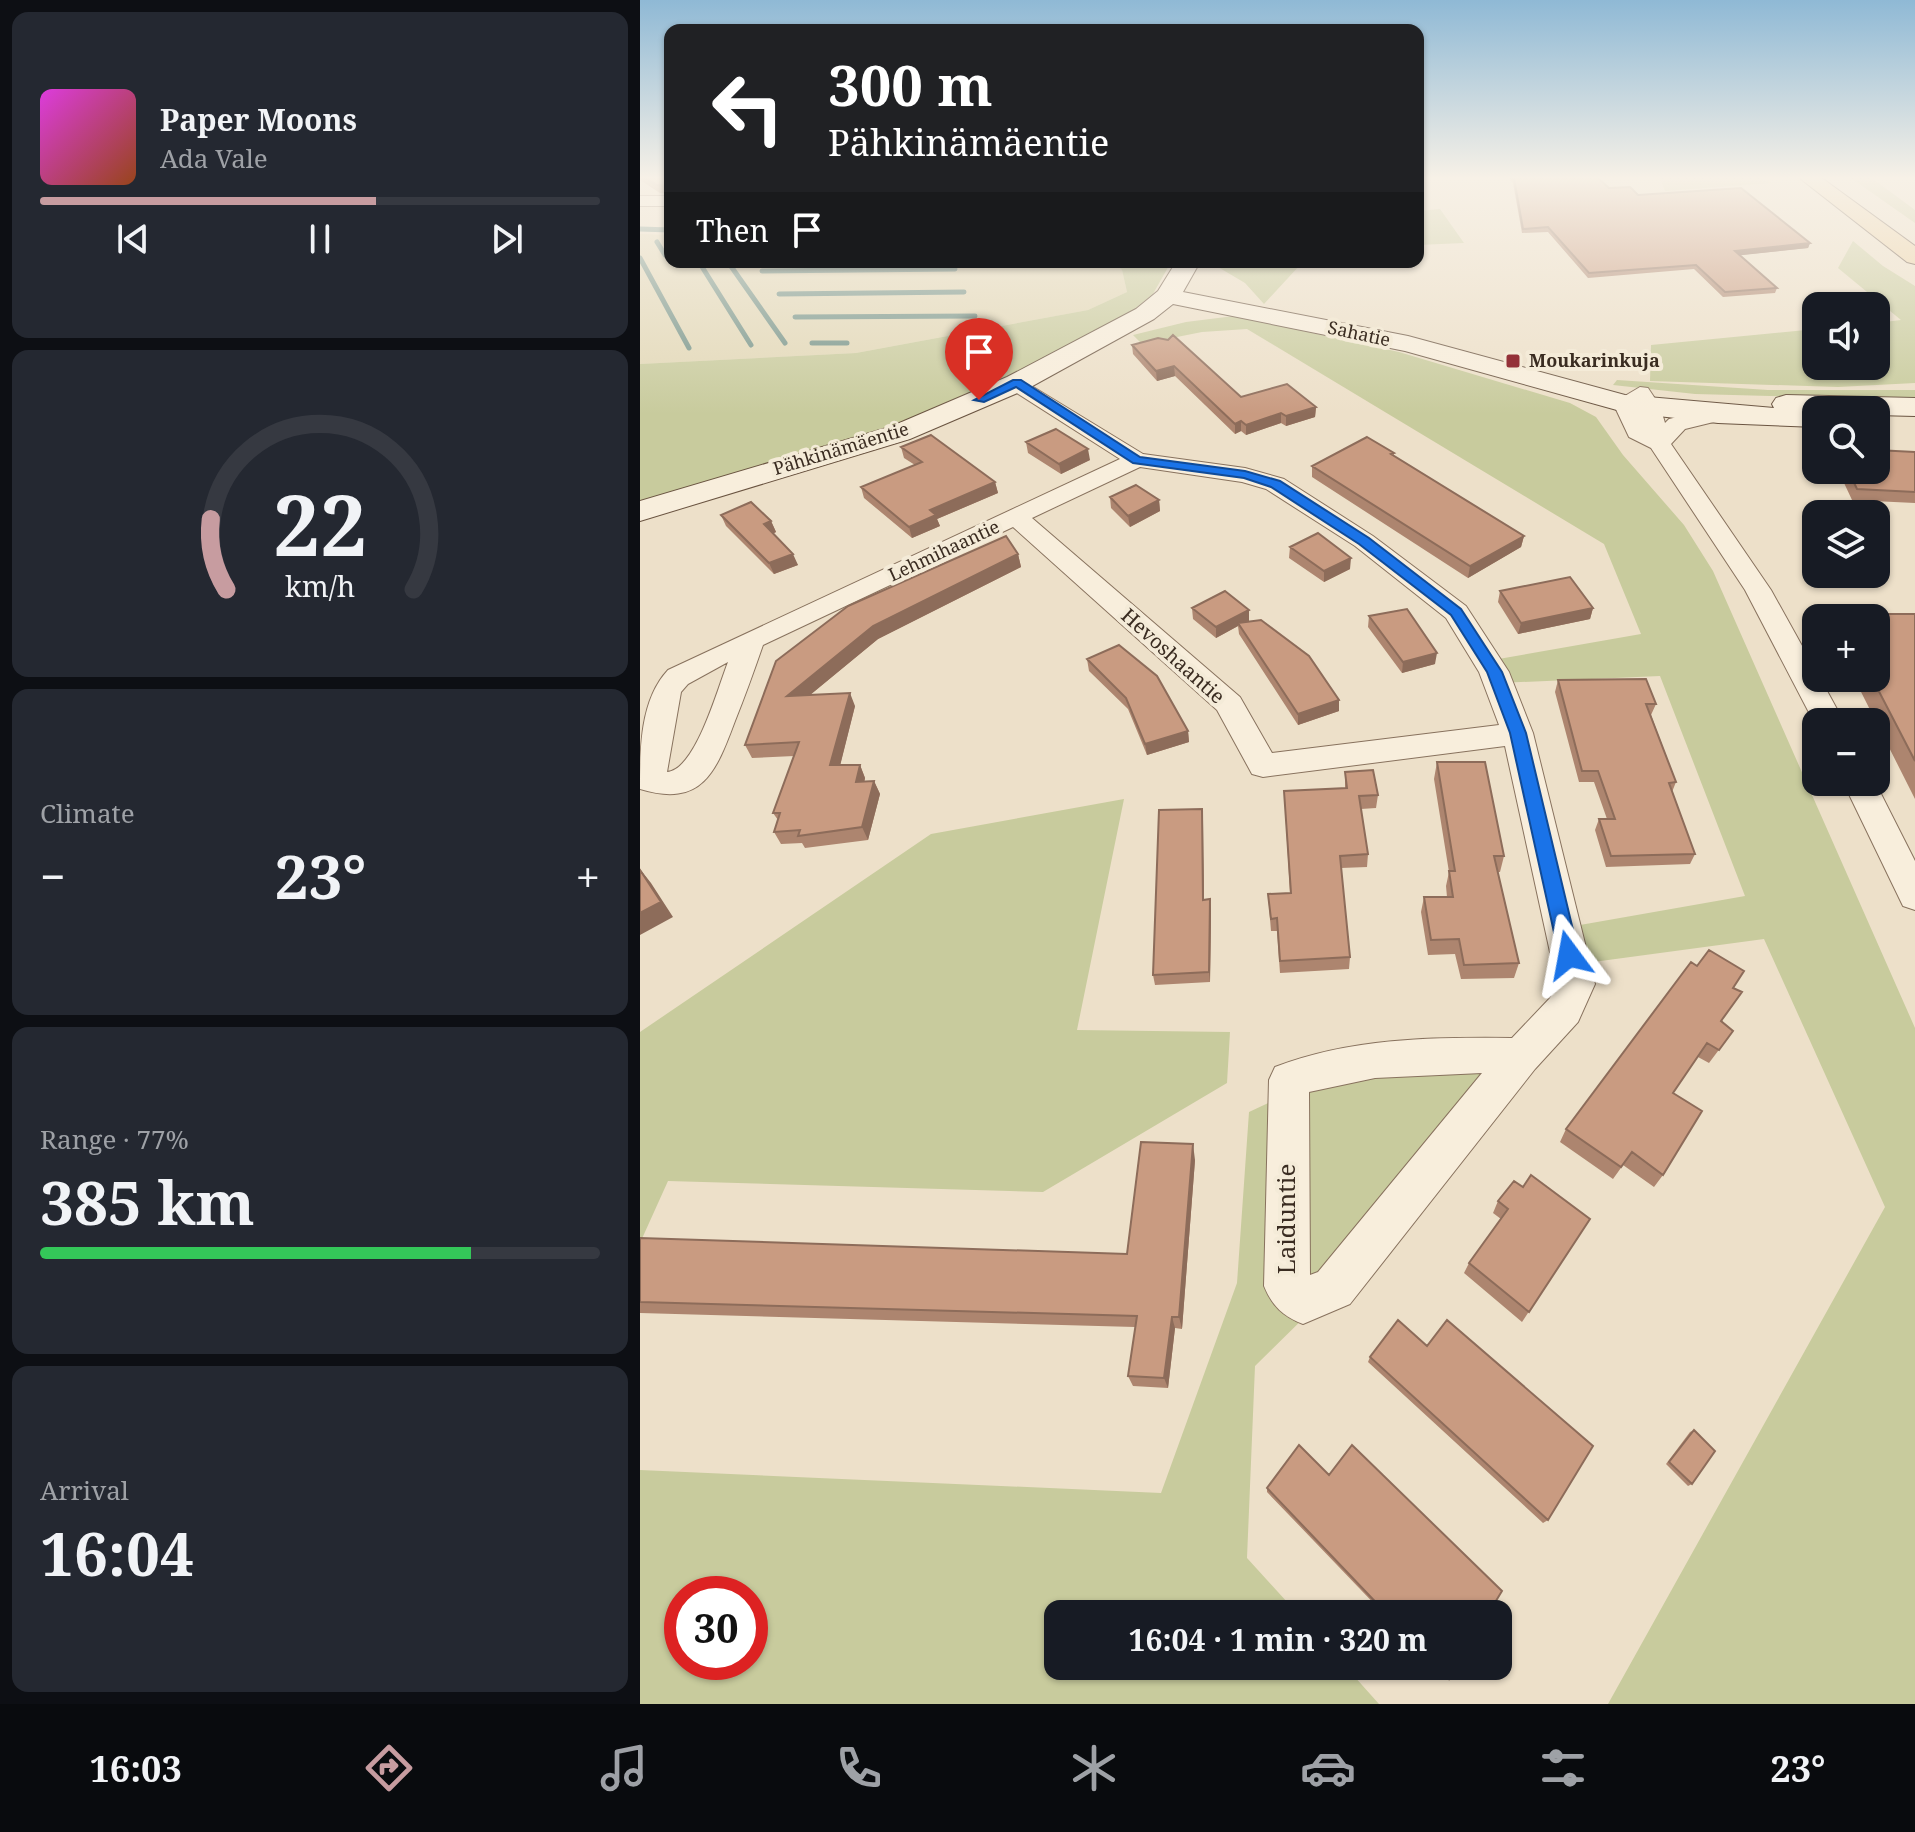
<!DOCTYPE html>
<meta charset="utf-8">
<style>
body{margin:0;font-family:"Noto Serif",serif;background:#242831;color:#f1f3f6;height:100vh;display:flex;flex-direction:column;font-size:30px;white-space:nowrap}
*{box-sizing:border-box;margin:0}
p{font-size:26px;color:#9ea1a6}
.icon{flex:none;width:44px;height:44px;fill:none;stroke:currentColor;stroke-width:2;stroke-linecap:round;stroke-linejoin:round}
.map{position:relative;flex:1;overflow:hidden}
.sheet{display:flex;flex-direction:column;gap:12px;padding:12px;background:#0d0f14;width:640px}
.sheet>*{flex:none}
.top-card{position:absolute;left:24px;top:24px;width:760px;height:244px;border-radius:16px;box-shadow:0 2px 6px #0004;background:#202124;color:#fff;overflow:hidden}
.tools{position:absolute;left:1162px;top:292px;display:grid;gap:16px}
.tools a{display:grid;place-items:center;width:88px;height:88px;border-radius:16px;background:#171b24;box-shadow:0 2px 6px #0004;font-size:40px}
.speed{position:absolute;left:24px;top:1576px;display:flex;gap:16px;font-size:40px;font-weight:700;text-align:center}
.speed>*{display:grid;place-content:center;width:104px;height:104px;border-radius:50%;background:#171b24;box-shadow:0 2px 6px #0004;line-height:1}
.speed .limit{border:12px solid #d22;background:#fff;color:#111}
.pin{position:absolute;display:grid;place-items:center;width:68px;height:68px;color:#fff;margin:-82px -34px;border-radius:50% 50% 50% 0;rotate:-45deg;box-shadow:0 0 8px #0007}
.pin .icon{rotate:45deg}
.me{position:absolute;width:88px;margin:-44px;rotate:347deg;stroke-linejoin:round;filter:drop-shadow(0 0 6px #0008)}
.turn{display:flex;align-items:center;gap:28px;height:168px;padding:0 32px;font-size:36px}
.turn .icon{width:104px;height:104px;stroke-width:2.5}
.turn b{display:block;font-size:56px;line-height:68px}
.then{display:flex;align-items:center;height:76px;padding:0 32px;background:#0003;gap:16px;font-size:30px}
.big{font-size:60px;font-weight:700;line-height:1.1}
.sheet .card{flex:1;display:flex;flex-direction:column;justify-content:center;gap:12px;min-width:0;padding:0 28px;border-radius:16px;background:#242831}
.sheet .dial{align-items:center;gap:0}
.dial svg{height:208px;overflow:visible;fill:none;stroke:#363941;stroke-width:7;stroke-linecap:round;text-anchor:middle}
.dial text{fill:#f1f3f6;stroke:none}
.song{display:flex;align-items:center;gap:24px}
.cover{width:96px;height:96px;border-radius:12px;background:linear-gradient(135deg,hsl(300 70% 55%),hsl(20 70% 35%))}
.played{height:8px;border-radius:4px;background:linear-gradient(90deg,#c79ca0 60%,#363941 60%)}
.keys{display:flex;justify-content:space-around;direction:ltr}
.heat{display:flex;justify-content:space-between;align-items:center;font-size:44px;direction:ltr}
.charge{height:12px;border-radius:6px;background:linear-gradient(90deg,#34c759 77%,#363941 0)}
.trip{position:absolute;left:404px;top:1600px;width:468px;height:80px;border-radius:16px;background:#171b24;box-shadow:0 2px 6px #0004;font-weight:700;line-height:80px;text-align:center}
.menu{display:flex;height:128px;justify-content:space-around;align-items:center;background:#090b0e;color:#9ea1a6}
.menu .icon{width:56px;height:56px}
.menu .current{color:#c79ca0}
.menu b{font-size:36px;color:#f1f3f6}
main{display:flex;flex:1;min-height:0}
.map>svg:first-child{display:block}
.farmland{fill:#e2d8b7}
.green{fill:#c8cb9d;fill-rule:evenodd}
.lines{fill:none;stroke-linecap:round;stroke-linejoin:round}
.stream{stroke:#709086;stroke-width:5}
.street-casing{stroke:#88725e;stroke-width:2}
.secondary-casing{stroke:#6a5441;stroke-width:2}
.primary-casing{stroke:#574132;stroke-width:2}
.street{fill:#f8eedc;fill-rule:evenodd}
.secondary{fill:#f8eedc;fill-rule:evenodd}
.primary{fill:#edd2a4;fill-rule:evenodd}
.wall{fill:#ad856f}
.shaded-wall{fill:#8d6c5a}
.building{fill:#c99b81;stroke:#8d6c5a;stroke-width:2}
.route{fill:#1a73e8;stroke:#114b97;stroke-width:2}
.poi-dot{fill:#943138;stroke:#f4ebd8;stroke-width:3}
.labels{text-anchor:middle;stroke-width:8;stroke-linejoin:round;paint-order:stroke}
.far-street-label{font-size:18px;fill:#3a2c21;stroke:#f4ebd8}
.far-poi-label{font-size:18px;font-weight:bold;fill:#3a2c21;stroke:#f4ebd8;text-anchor:start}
.street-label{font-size:20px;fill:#3a2c21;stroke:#f4ebd8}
.near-street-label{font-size:24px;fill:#3a2c21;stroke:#f4ebd8}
</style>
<main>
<section class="sheet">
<div class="card">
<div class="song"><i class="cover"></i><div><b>Paper Moons</b><p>Ada Vale</p></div></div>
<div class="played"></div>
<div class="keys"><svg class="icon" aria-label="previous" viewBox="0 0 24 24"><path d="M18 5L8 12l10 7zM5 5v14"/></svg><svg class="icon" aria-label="pause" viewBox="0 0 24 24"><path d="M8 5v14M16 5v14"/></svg><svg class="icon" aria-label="next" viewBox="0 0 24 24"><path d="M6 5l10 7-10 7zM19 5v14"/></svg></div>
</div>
<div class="card dial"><svg viewBox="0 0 100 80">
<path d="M14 69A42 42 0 1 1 86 69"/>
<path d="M14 69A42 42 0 0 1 8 42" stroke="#c79ca0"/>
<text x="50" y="56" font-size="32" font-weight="700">22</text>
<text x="50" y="72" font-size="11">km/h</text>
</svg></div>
<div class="card"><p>Climate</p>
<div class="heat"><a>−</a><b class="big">23°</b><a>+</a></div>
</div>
<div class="card"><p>Range · 77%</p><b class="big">385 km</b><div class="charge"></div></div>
<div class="card"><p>Arrival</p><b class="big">16:04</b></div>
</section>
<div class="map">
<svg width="1275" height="1704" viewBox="0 0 1275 1704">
<rect width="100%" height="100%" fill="#ede0c9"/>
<!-- farmland -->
<path class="farmland" d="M 0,234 L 30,235 L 30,262 L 473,262 L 482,270 L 487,292 L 448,310 L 216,353 L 0,364 Z"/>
<!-- green -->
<path class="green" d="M 1019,176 L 1115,176 L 1132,183 L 1025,191 Z
M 1208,176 L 1229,176 L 1275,210 L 1275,223 Z
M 800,209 L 824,243 L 778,245 L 778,211 Z
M 1213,241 L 1243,266 L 1275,286 L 1275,383 L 1198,387 L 1010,381 L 1011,345 L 1176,329 L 1176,366 L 1236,366 L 1236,323 L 1261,320 L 1198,268 Z
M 473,262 L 531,262 L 513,294 L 481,320 L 379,374 L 269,421 L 0,502 L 0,364 L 216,353 L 448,310 L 487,292 L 482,270 Z
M 579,262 L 672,262 L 660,265 L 624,304 L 605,283 L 578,267 Z
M 594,316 L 759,352 L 930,403 L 956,417 L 983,455 L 1044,525 L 1073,571 L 1275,1028 L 1275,1704 L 968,1704 L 1245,1207 L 1124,939 L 931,965 L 923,928 L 1105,896 L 1020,676 L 859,683 L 847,661 L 1001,634 L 964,544 L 607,329 L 562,332 L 502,344 L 493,335 L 546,322 Z
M 977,380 L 1128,390 L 1275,390 L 1275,400 L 1055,394 L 973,385 Z
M 484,799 L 437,1030 L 590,1032 L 587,1083 L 403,1192 L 28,1181 L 0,1243 L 0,1032 L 291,834 Z
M 886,1065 L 746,1237 L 615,1366 L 607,1558 L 658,1614 L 418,1614 L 418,1666 L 705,1666 L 739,1704 L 0,1704 L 0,1470 L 521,1493 L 597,1283 L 609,1112 L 682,1078 ZM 42,1594 L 110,1594 L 110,1662 L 42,1662 Z"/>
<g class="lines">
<!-- stream -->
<path class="stream" d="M 0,229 L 30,230
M 17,242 L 25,255
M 0,258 L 49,348
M 59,262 L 111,345
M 88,262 L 145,343
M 122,271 L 315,269
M 139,294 L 324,292
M 155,317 L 335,316
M 172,343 L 207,343"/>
<defs>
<path id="street" d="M 0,196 L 30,196 L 30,206 L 0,206 Z
M 377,377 L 503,454 L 605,468 L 644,479 L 733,536 L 826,606 L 869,672 L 893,733 L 955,984 L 938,1022 L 895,1069 L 710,1304 L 663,1324 C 643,1316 632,1306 624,1286 L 629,1080 L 635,1067 C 711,1038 791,1037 872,1038 L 910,998 L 917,984 L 865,746 L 623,777 L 612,774 L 577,710 L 373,527 L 123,645 C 114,671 105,696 95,721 C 76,772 62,808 0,789 C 0,749 0,700 28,670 L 480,459 L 369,388 L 366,383 ZM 500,467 L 602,482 L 626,489 L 715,546 L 806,618 L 839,672 L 859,725 L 632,753 L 600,697 L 392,518 ZM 88,662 C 78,687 56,770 27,772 L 41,692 L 48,684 ZM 842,1073 L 678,1272 L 670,1275 L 669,1092 L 735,1078 Z
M 1000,387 L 1008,388 L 1020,406 L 1025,423 L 1029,419 L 1078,407 L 1089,414 L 1086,419 L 1045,429 L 1031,444 L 1131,590 L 1176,671 L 1176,678 L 1180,678 L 1204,722 L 1176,722 L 1176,726 L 1105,590 L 1011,448 L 989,437 L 973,403 Z
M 1203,782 L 1235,782 L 1275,861 L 1275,910 L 1263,906 Z"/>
<path id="secondary" d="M 536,262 L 560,262 L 543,292 L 768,336 L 985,395 L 1134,408 L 1132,404 L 1136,398 L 1146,395 L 1275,398 L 1275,416 L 1236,415 L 1236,410 L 1176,410 L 1176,427 L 1078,423 L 984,412 L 765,351 L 533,304 L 514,319 L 387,389 L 270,439 L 0,521 L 0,501 L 250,427 L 367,377 L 496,309 L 518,291 Z"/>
<path id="primary" d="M 1157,176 L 1179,176 L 1275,246 L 1275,264 L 1267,262 Z"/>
</defs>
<!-- street casing -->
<use href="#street" class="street-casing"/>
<!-- secondary casing -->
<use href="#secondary" class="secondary-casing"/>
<!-- primary casing -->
<use href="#primary" class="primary-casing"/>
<!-- street -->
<use href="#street" class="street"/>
<!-- secondary -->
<use href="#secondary" class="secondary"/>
<!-- primary -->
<use href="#primary" class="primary"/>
</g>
<!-- wall -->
<path class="wall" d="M 0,176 L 30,176 L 30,194 L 20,193 L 0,180 Z
M 867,176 L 956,176 L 969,188 L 1170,243 L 1168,248 L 1100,255 L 1137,288 L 1135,293 L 1083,297 L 1054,269 L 948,278 L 908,232 L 882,233 L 873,183 Z
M 492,345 L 601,397 L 676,407 L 675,417 L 646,426 L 641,423 L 606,435 L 601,431 L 595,434 L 535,376 L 517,381 L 493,354 Z
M 386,442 L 450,460 L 421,474 L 388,453 Z
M 261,447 L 355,482 L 358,493 L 297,519 L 300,526 L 272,538 L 224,498 L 221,487 L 275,465 L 264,458 Z
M 1275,452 L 1275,503 L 1212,500 L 1198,470 L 1236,470 Z
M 754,453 L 754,456 L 884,536 L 881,547 L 828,578 L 672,477 L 672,466 Z
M 470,497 L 519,500 L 520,511 L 490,527 L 471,508 Z
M 81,515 L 131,521 L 136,532 L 133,534 L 158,565 L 134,574 L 86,526 Z
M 650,547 L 710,569 L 684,582 L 649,558 Z
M 378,554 L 381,567 L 238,639 L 170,695 L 215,706 L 200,765 L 220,765 L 225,778 L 224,782 L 234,781 L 240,794 L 228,840 L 165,848 L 162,843 L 141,844 L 134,832 L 138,820 L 133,813 L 154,756 L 112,758 L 105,745 L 136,661 Z
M 860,591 L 953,608 L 950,619 L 878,634 L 858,602 Z
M 552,608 L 609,621 L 607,622 L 699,711 L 658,725 L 599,634 L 598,626 L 576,638 L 553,619 Z
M 1198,614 L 1275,614 L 1275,799 L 1214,678 L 1236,678 L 1236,618 L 1196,618 Z
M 729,616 L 795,664 L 762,673 L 728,627 Z
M 447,659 L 548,731 L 549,742 L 507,755 L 488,709 L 449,671 Z
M 918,680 L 1016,704 L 1011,715 L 1036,782 L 1032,792 L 1055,854 L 1050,864 L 966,867 L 955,830 L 959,819 L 967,819 L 954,782 L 939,782 L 915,692 Z
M 797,762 L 864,856 L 860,872 L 858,872 L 879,963 L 874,978 L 821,979 L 815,954 L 788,955 L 781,912 L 784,897 L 807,897 L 806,886 L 809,872 L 794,779 Z
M 705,772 L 738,795 L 736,808 L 721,809 L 728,854 L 727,867 L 701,868 L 710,957 L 709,969 L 640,973 L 637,931 L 631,931 L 628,894 L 650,893 L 644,791 L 705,788 Z
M 562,809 L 564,900 L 570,899 L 571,910 L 570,982 L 515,985 L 513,975 Z
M 1093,988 L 1082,1022 L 1093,1031 L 1069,1063 L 1058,1057 L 1033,1093 L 1023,1175 L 1014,1187 L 983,1165 L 973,1179 L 920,1142 L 926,1129 Z
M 555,1160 L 542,1329 L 535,1328 L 528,1388 L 493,1386 L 488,1376 L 495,1327 L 0,1313 L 0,1238 L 487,1254 Z
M 883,1187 L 950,1219 L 882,1322 L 824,1273 L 829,1263 L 861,1219 L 853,1213 L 858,1201 Z
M 730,1357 L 908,1520 L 903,1523 L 728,1362 Z
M 1054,1430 L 1052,1484 L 1048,1486 L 1026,1464 L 1050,1432 Z
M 689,1475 L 848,1614 L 744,1614 L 627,1492 L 627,1488 Z
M 793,1666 L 817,1666 L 809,1679 L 805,1679 Z"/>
<!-- shaded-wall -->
<path class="shaded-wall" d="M 1170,243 L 1168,248 L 1094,256 L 1095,251 Z
M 534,366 L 535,376 L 517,381 L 516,371 Z
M 676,407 L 675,417 L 646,426 L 646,416 Z
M 641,413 L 641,423 L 606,435 L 606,425 Z
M 601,421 L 601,431 L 595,434 L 595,424 Z
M 448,449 L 450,460 L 421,474 L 419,464 Z
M 355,482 L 358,493 L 297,519 L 300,526 L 272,538 L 269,527 L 290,510 Z
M 519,500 L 520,511 L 490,527 L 488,516 Z
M 131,521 L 136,532 L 129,535 L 124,524 Z
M 884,536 L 881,547 L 828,578 L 830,566 Z
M 153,554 L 158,565 L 134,574 L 129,563 Z
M 378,554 L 381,567 L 238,639 L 153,709 L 147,696 L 233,626 Z
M 711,558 L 710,569 L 684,582 L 684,571 Z
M 953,608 L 950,619 L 878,634 L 881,623 Z
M 609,610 L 609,621 L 600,626 L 598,623 L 598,626 L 576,638 L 576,627 Z
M 797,653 L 795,664 L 762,673 L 763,662 Z
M 210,693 L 215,706 L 197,778 L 190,765 Z
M 699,700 L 699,711 L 658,725 L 658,714 Z
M 548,731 L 549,742 L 507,755 L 505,744 Z
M 220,765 L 225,778 L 222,795 L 216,782 Z
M 234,781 L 240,794 L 228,840 L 222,827 Z
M 562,809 L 563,820 L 564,910 L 563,900 Z
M 0,869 L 11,883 L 33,917 L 0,935 Z
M 570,899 L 571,910 L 570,982 L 569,972 Z
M 553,1144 L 555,1160 L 542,1329 L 539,1317 Z
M 532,1317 L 535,1328 L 528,1388 L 524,1378 Z"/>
<!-- building -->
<path class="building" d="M 2,176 L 30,176 L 30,194 L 29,186 L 17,185 Z
M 872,176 L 956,176 L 969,188 L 990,187 L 998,195 L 1101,188 L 1170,243 L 1095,251 L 1137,288 L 1085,292 L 1056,265 L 949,273 L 908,227 L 883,229 L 874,178 Z
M 533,335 L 601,397 L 647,384 L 676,407 L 646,416 L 641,413 L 606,425 L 601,421 L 595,424 L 534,366 L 516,371 L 492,345 L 518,338 L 528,340 Z
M 416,429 L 448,449 L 419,464 L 386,442 Z
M 291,435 L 355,482 L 290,510 L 296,515 L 269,527 L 221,487 L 282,462 L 261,447 Z
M 727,437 L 754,453 L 751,454 L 884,536 L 830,566 L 672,466 Z
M 1236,450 L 1275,452 L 1275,492 L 1217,489 L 1208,470 L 1236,470 Z
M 496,485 L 519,500 L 488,516 L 470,497 Z
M 111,502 L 131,521 L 124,524 L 153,554 L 129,563 L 81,515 Z
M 678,533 L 711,558 L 684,571 L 650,547 Z
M 366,536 L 378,554 L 233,626 L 147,696 L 210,693 L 190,765 L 220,765 L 216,782 L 234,781 L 222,827 L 158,836 L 160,830 L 134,832 L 140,813 L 133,813 L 159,742 L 105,745 L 136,661 L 208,606 Z
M 930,577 L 953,608 L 881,623 L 860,591 Z
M 585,591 L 609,610 L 576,627 L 552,608 Z
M 767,609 L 797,653 L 763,662 L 729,616 Z
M 1198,614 L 1275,614 L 1275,761 L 1232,678 L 1236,678 L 1236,618 L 1201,618 Z
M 621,620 L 669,656 L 699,700 L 658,714 L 598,623 Z
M 479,645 L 517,676 L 548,731 L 505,744 L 486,698 L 447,659 Z
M 1006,679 L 1016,704 L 1006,704 L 1036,782 L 1029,783 L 1055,854 L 971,856 L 959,819 L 975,819 L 958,771 L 942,771 L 918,680 Z
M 797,762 L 845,762 L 864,856 L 854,856 L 879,963 L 824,965 L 819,939 L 791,940 L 784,897 L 813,897 L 809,871 L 815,871 Z
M 733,770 L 738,795 L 719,796 L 728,854 L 700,856 L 710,957 L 640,961 L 637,918 L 631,919 L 628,894 L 651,893 L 644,791 L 707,788 L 705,772 Z
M 562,809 L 563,900 L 570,899 L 569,972 L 513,975 L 519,810 Z
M 0,870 L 21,902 L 0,913 Z
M 1069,950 L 1104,971 L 1093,988 L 1102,992 L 1081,1021 L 1093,1031 L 1079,1050 L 1067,1043 L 1033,1093 L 1062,1111 L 1023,1175 L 992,1152 L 981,1167 L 926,1129 L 1051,962 L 1057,966 Z
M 501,1142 L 553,1144 L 539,1317 L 532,1317 L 524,1378 L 488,1376 L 497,1316 L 0,1302 L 0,1238 L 487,1254 Z
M 891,1175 L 950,1219 L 889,1312 L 829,1263 L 868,1209 L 858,1201 L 874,1181 L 883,1187 Z
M 758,1320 L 787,1346 L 807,1320 L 953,1446 L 908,1520 L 730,1357 Z
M 1054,1430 L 1075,1451 L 1052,1484 L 1029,1462 Z
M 659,1445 L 689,1475 L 712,1445 L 862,1591 L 848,1614 L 747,1614 L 627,1488 Z
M 797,1666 L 817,1666 L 809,1679 Z"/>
<!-- sky -->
<linearGradient id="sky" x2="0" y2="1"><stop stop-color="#8fb9d5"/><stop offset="0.43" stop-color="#f7f1e7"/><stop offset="1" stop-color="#f7f1e7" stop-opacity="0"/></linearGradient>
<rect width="1275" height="414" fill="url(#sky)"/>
<!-- route -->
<path class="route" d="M 373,380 L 381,380 L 500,457 L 605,471 L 640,481 L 729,538 L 821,609 L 862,672 L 886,733 L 939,955 L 936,960 L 929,963 L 919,955 L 870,733 L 847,672 L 811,615 L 719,544 L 631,487 L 604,478 L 493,463 L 376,387 L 344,402 L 334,400 Z"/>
<!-- markers -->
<rect class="poi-dot" x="865" y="353" width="16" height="16" rx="4"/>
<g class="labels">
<!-- far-street labels -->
<g class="far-street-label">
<text transform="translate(719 334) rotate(12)" y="6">Sahatie</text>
<text transform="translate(201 449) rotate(-17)" y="6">Pähkinämäentie</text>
<text transform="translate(304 551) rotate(-25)" y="6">Lehmihaantie</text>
</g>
<!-- far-poi labels -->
<g class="far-poi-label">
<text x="889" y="367">Moukarinkuja</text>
</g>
<!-- street labels -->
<g class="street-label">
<text transform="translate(533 656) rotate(42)" y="7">Hevoshaantie</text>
</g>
<!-- near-street labels -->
<g class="near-street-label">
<text transform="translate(647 1219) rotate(-90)" y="8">Laiduntie</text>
</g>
</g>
</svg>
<div class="tools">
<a><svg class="icon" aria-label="sound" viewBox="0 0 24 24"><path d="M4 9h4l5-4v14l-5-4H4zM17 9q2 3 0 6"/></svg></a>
<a><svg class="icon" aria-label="search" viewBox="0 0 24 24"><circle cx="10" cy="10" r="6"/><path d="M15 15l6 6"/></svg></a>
<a><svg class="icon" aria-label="layers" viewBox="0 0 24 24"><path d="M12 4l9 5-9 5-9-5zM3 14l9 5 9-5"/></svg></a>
<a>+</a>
<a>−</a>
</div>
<div class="speed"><div class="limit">30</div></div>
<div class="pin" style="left:339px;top:400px;background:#d93025"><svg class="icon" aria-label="arrive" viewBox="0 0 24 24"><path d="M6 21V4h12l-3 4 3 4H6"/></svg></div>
<svg class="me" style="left:929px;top:955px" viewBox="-20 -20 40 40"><path d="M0-17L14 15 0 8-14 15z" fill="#1a73e8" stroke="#fff" stroke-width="4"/></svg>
<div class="trip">16:04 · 1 min · 320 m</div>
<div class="top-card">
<div class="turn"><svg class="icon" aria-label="left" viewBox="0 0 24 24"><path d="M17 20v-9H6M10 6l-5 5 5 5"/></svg><div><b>300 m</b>Pähkinämäentie</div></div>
<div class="then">Then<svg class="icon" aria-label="arrive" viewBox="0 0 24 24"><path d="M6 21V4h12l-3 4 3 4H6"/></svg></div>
</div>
</div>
</main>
<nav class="menu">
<b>16:03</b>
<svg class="icon current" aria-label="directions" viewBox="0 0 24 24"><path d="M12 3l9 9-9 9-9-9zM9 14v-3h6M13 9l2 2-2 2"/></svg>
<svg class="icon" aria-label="music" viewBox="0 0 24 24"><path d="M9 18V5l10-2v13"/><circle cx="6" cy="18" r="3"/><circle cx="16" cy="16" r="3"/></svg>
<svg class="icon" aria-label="phone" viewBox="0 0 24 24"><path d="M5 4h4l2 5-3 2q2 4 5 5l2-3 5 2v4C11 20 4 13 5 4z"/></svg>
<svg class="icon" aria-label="climate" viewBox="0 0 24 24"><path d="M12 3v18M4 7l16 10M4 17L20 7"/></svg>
<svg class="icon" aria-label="car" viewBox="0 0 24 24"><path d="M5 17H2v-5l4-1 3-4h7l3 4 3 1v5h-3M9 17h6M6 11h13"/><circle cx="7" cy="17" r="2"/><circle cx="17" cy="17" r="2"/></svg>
<svg class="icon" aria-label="filters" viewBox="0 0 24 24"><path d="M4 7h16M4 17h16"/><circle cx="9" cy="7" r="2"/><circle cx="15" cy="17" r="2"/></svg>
<b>23°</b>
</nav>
